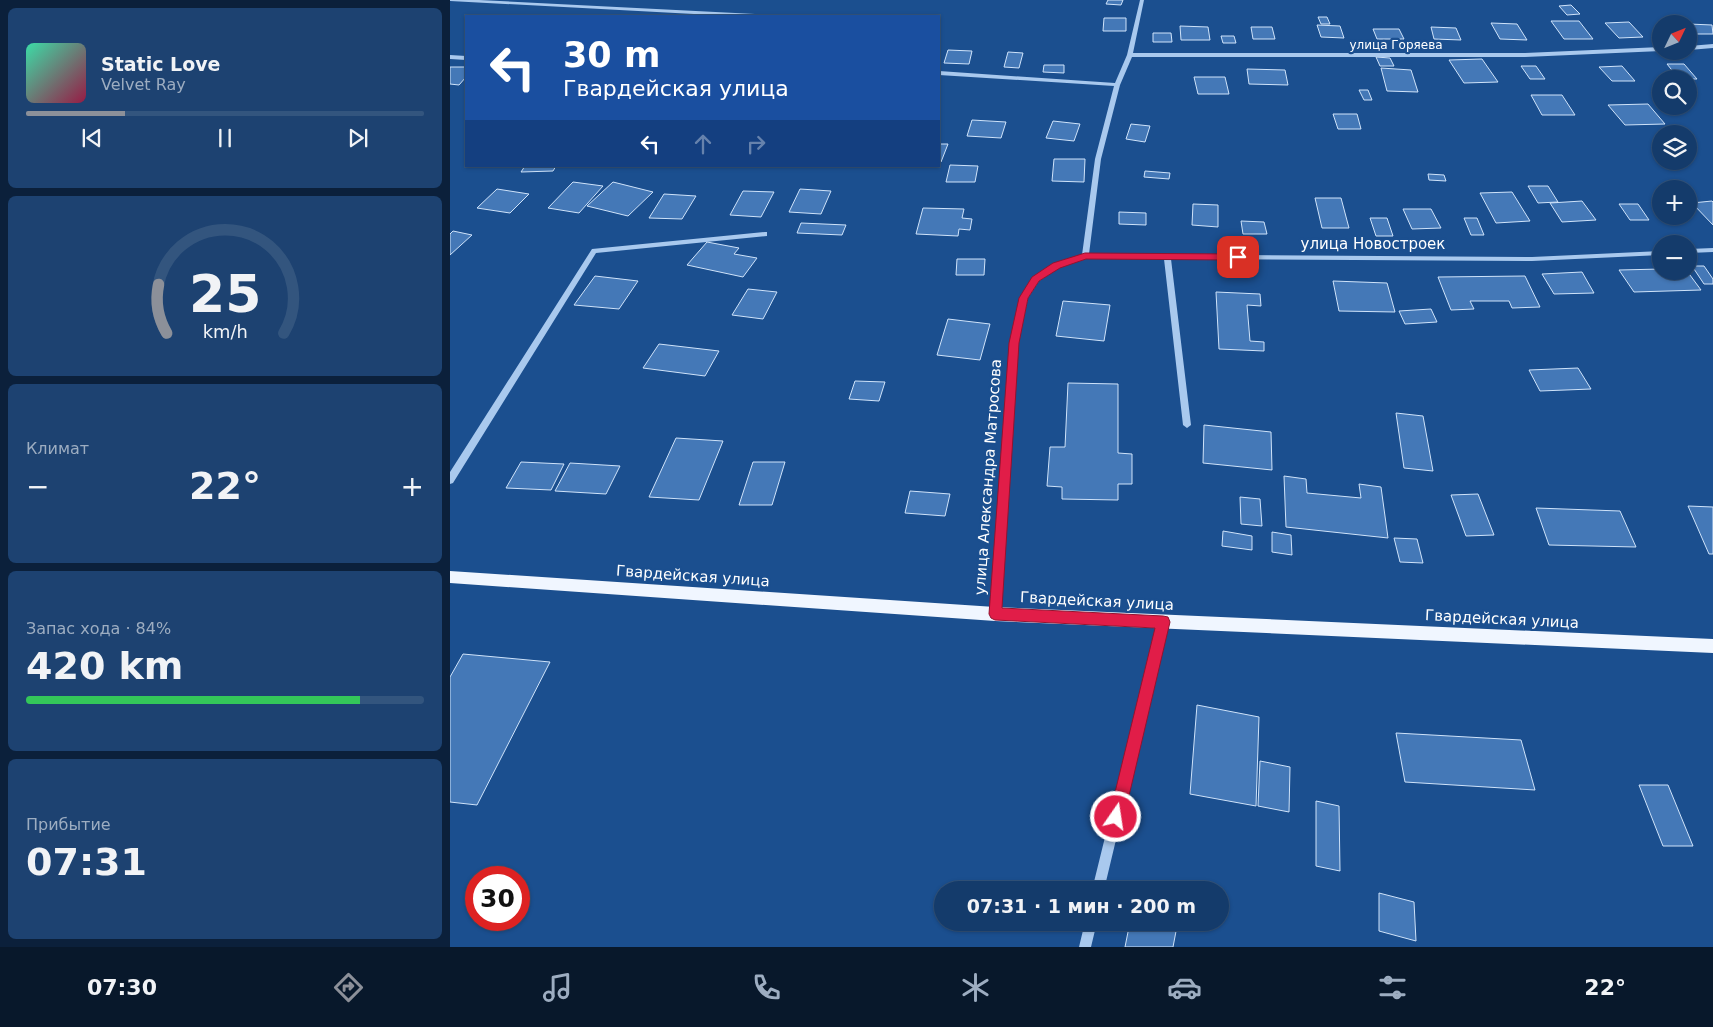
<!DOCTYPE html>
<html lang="ru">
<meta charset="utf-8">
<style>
body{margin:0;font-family:"DejaVu Sans",sans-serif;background:#1d4271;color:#f1f3f6;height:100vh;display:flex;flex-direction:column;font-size:19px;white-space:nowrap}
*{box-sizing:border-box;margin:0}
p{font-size:16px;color:#9dadc1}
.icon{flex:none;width:28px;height:28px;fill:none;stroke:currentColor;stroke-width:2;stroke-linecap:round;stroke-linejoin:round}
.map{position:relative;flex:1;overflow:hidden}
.details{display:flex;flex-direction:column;gap:8px;padding:8px;background:#0b203b;width:450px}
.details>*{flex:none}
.guide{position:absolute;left:15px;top:15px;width:475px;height:152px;border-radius:0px;box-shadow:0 1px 4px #0004,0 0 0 1px #33557e;background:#1a4fa0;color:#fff;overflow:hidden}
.needle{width:32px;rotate:47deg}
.fabs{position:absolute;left:1202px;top:15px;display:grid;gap:10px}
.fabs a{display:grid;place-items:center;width:45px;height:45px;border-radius:50%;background:#143b6b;box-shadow:0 1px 4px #0004,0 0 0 1px #33557e;font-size:25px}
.speed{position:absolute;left:15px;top:866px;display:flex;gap:10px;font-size:25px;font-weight:700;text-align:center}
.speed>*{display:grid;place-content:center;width:65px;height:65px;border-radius:50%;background:#143b6b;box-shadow:0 1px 4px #0004,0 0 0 1px #33557e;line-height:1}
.speed .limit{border:8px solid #d22;background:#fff;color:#111}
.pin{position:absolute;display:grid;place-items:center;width:42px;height:42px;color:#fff;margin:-21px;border-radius:10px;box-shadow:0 2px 8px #0006}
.me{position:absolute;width:55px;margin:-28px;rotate:13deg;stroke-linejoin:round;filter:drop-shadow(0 0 4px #0008)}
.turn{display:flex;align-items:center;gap:18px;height:105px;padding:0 15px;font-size:22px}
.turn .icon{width:65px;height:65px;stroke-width:2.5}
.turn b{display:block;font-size:35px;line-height:42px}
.lanes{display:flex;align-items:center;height:48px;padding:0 15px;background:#0003;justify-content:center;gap:25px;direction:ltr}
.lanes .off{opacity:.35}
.big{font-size:38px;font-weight:700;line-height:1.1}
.details .card{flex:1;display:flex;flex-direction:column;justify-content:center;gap:8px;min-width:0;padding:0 18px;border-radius:8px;background:#1d4271}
.details .dial{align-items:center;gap:0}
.dial svg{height:130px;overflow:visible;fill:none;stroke:#33557e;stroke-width:7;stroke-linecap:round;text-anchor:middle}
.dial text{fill:#f1f3f6;stroke:none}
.song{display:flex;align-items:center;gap:15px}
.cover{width:60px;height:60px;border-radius:8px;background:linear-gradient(135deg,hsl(160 70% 55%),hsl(340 70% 35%))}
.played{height:5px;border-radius:2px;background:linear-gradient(90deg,#8c9099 25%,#33557e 25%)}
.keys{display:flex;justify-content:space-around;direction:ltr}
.heat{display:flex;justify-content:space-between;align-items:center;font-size:28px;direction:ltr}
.charge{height:8px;border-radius:4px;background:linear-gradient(90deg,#34c759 84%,#33557e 0)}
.trip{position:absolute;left:484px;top:881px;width:295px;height:50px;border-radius:25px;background:#143b6b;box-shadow:0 1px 4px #0004,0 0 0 1px #33557e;font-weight:700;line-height:50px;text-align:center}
.menu{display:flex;height:80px;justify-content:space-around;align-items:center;background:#08182b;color:#9dadc1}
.menu .icon{width:35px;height:35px}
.menu .on{color:#8c9099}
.menu b{font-size:22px;color:#f1f3f6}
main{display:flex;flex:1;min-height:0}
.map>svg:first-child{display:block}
.building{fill:#4478b7;stroke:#cfe3fa}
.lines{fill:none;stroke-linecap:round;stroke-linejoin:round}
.minor{fill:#a9c9ee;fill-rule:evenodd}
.major{fill:#f0f6ff;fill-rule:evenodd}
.route{fill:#e11d48;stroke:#92132f}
.labels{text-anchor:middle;stroke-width:4.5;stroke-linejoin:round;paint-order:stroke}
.far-street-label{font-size:12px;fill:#fff;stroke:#1b4f8f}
.street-label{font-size:15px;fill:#fff;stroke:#1b4f8f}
</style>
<main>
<section class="details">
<div class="card">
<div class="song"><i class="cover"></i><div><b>Static Love</b><p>Velvet Ray</p></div></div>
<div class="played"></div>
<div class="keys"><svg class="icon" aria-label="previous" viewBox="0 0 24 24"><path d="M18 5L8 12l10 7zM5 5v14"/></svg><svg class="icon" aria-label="pause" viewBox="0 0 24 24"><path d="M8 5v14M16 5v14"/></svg><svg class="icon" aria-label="next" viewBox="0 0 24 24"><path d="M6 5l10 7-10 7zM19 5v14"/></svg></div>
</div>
<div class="card dial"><svg viewBox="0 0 100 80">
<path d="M14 69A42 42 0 1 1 86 69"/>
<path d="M14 69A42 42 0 0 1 9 39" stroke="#8c9099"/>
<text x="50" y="56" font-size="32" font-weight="700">25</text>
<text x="50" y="72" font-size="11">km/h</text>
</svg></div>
<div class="card"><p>Климат</p>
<div class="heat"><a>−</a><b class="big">22°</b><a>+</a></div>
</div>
<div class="card"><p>Запас хода · 84%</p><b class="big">420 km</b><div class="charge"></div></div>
<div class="card"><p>Прибытие</p><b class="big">07:31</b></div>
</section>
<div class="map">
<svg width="1263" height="947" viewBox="0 0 1263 947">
<rect width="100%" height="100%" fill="#1b4f8f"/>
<!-- building -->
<path class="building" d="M 658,0 L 673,0 L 671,5 L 656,4 Z
M 1121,5 L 1130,14 L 1117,15 L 1109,6 Z
M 868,17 L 877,17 L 880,24 L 871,24 Z
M 654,18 L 676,18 L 676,31 L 653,31 Z
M 1101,21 L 1129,21 L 1143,39 L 1114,39 Z
M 1179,22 L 1193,37 L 1169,38 L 1155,23 Z
M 1041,23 L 1067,24 L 1077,40 L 1050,39 Z
M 1239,24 L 1262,25 L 1263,34 L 1239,34 Z
M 867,25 L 890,26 L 894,38 L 871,37 Z
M 730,26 L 758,27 L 760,40 L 731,40 Z
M 801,27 L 822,27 L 825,39 L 803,39 Z
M 981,27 L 1006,28 L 1011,40 L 984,39 Z
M 923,29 L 949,29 L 954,39 L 927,39 Z
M 703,33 L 721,33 L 722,42 L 703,42 Z
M 771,36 L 784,36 L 786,43 L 773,43 Z
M 498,50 L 522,51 L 519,64 L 494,63 Z
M 558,52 L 573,53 L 569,68 L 554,67 Z
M 926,57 L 940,58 L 944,66 L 930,66 Z
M 1032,59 L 1048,82 L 1014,83 L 999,60 Z
M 1217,64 L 1234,64 L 1247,79 L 1229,79 Z
M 594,65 L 614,65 L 614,73 L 593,72 Z
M 1071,66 L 1086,66 L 1095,79 L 1080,79 Z
M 1172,66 L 1185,81 L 1162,81 L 1149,67 Z
M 0,67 L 16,67 L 16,77 L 9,85 L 0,84 Z
M 931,68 L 961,70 L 968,92 L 937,91 Z
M 797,69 L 835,70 L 838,85 L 799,84 Z
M 744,77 L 775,77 L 779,94 L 748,94 Z
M 909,90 L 918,90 L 922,100 L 914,100 Z
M 1081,95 L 1112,95 L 1125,115 L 1092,115 Z
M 1198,104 L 1215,124 L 1175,125 L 1158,105 Z
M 883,114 L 907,114 L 911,129 L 888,129 Z
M 522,120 L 556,122 L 551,138 L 517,136 Z
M 603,121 L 630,124 L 624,141 L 596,138 Z
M 681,124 L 700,126 L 695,142 L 676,139 Z
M 489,144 L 498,144 L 491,162 L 489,162 Z
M 604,159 L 635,159 L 634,182 L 602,181 Z
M 500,165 L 528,166 L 525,182 L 496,182 Z
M 75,166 L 106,166 L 103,171 L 71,172 Z
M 695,171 L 720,173 L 719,179 L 694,177 Z
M 978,174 L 994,175 L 996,181 L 979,180 Z
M 123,182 L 153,186 L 129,213 L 98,208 Z
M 163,182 L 203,192 L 178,216 L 137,206 Z
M 1078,186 L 1098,186 L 1108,202 L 1088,203 Z
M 47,189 L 79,194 L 60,213 L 27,208 Z
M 350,189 L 381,191 L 371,214 L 339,212 Z
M 293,191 L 324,192 L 311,217 L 280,215 Z
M 1062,192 L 1080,221 L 1046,223 L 1030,193 Z
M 214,194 L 246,196 L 232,219 L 199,218 Z
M 865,198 L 891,198 L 899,228 L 872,228 Z
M 1132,201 L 1146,220 L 1112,222 L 1100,203 Z
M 1262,201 L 1263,202 L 1263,225 L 1242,203 Z
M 743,204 L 768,205 L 768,227 L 742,225 Z
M 1169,204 L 1188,204 L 1199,220 L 1180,220 Z
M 473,208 L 514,209 L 512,218 L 522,219 L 520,230 L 509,229 L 508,236 L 466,234 Z
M 953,209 L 981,209 L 991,228 L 962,229 Z
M 669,212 L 696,213 L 696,225 L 669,224 Z
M 920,218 L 937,218 L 943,236 L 926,236 Z
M 1014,218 L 1027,218 L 1034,235 L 1021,235 Z
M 791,221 L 814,222 L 817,234 L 793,234 Z
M 351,223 L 396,225 L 392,235 L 347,233 Z
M 3,231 L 22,235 L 0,255 L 0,234 Z
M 257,242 L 289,248 L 284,254 L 307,258 L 293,277 L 237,265 Z
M 507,259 L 535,259 L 534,275 L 506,275 Z
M 1242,266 L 1254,266 L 1263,279 L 1263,284 L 1254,284 Z
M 1211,269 L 1211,271 L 1237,271 L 1251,290 L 1184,292 L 1169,270 Z
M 1132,272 L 1144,293 L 1104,294 L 1092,274 Z
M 145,276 L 188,281 L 169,309 L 124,305 Z
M 1075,276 L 1090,307 L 1062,308 L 1059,301 L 1020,301 L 1024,309 L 1001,310 L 988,277 Z
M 883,281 L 937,283 L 945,312 L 889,311 Z
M 298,289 L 327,292 L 313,319 L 282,315 Z
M 766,292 L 810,294 L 811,306 L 797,305 L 800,341 L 814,342 L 814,351 L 769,349 Z
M 613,301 L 660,305 L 654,341 L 606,336 Z
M 981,309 L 987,322 L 955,324 L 949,311 Z
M 498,319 L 540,324 L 530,360 L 487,355 Z
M 209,344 L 269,351 L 255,376 L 193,368 Z
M 1128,368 L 1141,389 L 1090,391 L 1079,370 Z
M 405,381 L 435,382 L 429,401 L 399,399 Z
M 618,383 L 668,384 L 668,453 L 682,454 L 682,484 L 668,484 L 668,500 L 612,499 L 612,487 L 597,486 L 600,447 L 615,447 Z
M 946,413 L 973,416 L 983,471 L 954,468 Z
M 754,425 L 821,432 L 822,470 L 753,463 Z
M 226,438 L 273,441 L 249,500 L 199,497 Z
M 71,462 L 114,464 L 101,490 L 56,488 Z
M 303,462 L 335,462 L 322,505 L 289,505 Z
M 120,463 L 170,466 L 156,494 L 105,491 Z
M 834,476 L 856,479 L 857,493 L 911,498 L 909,484 L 931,487 L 938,538 L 836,527 Z
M 460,491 L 500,494 L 495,516 L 455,513 Z
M 1028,494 L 1044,535 L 1016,536 L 1001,495 Z
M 790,497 L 810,499 L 812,526 L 791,524 Z
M 1238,506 L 1263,507 L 1263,554 L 1259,554 Z
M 1086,508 L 1170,511 L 1186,547 L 1099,545 Z
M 773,531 L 802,536 L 802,550 L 772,546 Z
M 822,532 L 841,535 L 842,555 L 822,552 Z
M 944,538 L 967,539 L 973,563 L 950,562 Z
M 13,654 L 100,662 L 27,805 L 0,802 L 0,677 Z
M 747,705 L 809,717 L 806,806 L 740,794 Z
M 946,733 L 1071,740 L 1085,790 L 955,782 Z
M 810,761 L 840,767 L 839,812 L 808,806 Z
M 1189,785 L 1218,785 L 1243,846 L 1213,846 Z
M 866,801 L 889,806 L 890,871 L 866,866 Z
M 929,893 L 964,902 L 966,941 L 929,931 Z
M 680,922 L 716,922 L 727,926 L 723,947 L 675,947 Z"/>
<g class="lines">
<!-- minor -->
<path class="minor" d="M 0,0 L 29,0 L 305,14 L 308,16 L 281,16 L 0,1 Z
M 690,0 L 694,0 L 683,53 L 1075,53 L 1211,47 L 1211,51 L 1075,57 L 682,57 L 670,85 L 651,159 L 639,254 L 1082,257 L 1211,251 L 1211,255 L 1082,261 L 721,259 L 741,425 L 737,428 L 733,425 L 714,259 L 635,258 L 610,267 L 589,281 L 578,298 L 568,343 L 550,614 L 548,617 L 545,619 L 542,617 L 540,614 L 560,343 L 570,298 L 583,277 L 604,263 L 632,255 L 645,159 L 664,86 L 489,75 L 489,71 L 665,83 L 677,55 Z
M 1263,44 L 1263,48 L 1239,50 L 1239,46 Z
M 0,55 L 16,56 L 16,60 L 0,59 Z
M 315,232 L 317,232 L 317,236 L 146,253 L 3,483 L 0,484 L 0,472 L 142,249 Z
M 1263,248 L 1263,252 L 1239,253 L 1239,249 Z
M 713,617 L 717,619 L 718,622 L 654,890 L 642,890 L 708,622 L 709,619 Z
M 635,922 L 647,922 L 641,947 L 629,947 Z"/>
<!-- major -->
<path class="major" d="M 0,571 L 545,607 L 1263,639 L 1263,653 L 545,621 L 0,583 Z"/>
</g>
<!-- route -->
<path class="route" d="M 635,253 L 788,254 L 792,257 L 788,260 L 636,259 L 610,268 L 589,281 L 578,298 L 569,343 L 552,608 L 713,616 L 718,617 L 720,622 L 674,817 L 672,822 L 666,824 L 661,822 L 659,817 L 705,628 L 545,620 L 541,618 L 539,614 L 559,343 L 569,298 L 582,277 L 603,263 Z"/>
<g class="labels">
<!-- far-street labels -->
<g class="far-street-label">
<text x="946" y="49">улица Горяева</text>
</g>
<!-- street labels -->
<g class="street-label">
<text x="923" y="249">улица Новостроек</text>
<text transform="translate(538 477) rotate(-86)" y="5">улица Александра Матросова</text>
<text transform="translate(243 576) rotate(4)" y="5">Гвардейская улица</text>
<text transform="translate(647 601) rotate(3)" y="5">Гвардейская улица</text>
<text transform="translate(1052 619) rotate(3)" y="5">Гвардейская улица</text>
</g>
</g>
</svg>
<div class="fabs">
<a><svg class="needle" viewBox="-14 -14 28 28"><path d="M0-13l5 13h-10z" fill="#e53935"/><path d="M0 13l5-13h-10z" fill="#9dadc1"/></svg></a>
<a><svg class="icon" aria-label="search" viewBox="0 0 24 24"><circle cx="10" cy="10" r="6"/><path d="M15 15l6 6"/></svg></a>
<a><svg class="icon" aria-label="layers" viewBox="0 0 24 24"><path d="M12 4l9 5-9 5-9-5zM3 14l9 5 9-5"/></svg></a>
<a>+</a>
<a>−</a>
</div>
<div class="speed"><div class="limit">30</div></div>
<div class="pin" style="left:788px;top:257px;background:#d93025"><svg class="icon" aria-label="arrive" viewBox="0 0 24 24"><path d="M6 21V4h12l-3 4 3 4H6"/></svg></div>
<svg class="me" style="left:666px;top:817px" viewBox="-20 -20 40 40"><circle r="17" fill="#e11d48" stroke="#fff" stroke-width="3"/><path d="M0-11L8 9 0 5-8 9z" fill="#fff"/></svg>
<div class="trip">07:31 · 1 мин · 200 m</div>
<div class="guide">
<div class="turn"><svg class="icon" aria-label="left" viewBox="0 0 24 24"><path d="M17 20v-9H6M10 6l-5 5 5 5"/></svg><div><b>30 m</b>Гвардейская улица</div></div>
<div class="lanes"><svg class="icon" aria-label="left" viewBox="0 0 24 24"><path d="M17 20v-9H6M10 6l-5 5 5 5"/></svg><svg class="icon off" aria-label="ahead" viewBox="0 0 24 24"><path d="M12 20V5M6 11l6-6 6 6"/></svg><svg class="icon off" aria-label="right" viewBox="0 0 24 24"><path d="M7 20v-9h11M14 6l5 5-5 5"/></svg></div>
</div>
</div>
</main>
<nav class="menu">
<b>07:30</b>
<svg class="icon on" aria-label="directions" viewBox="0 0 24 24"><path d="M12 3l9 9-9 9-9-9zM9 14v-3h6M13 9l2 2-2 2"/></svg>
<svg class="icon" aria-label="music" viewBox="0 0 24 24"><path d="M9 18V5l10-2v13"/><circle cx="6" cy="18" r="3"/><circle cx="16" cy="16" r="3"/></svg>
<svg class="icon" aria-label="phone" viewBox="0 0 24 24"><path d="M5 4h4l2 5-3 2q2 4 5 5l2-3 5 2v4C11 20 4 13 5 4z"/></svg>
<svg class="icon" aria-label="climate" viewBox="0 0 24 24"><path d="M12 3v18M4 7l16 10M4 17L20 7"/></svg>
<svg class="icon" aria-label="car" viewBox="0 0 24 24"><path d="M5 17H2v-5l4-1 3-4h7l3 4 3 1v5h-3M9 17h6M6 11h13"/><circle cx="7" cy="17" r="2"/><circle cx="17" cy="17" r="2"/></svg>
<svg class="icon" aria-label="filters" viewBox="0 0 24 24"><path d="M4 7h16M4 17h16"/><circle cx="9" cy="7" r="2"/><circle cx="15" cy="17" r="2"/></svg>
<b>22°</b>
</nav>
